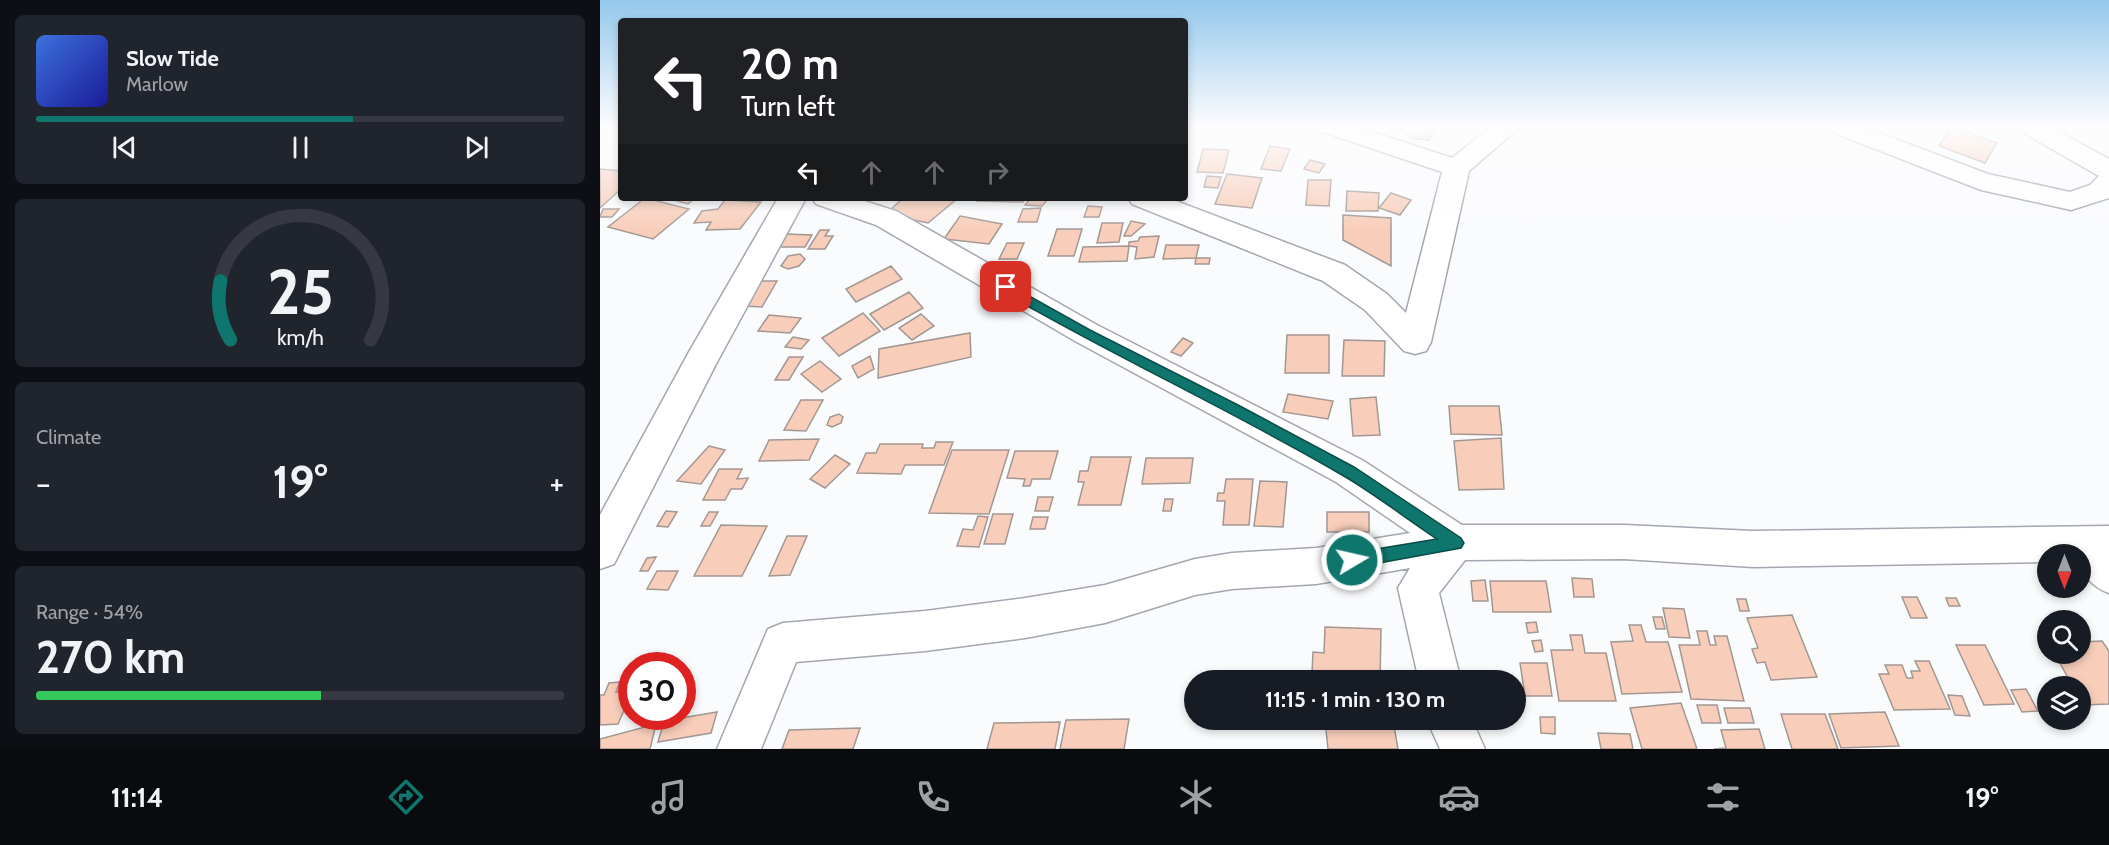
<!DOCTYPE html>
<meta charset="utf-8">
<style>
body{margin:0;font-family:Cabin,sans-serif;background:#20242c;color:#f1f3f6;height:100vh;display:flex;flex-direction:column;font-size:22px;white-space:nowrap}
*{box-sizing:border-box;margin:0}
p{font-size:20px;color:#9ea1a6}
.icon{flex:none;width:33px;height:33px;fill:none;stroke:currentColor;stroke-width:2;stroke-linecap:round;stroke-linejoin:round}
.map{position:relative;flex:1;overflow:hidden}
.details{display:flex;flex-direction:column;gap:15px;padding:15px;background:#0d0f14;width:600px}
.details>*{flex:none}
.banner{position:absolute;left:18px;top:18px;width:570px;height:183px;border-radius:6px;box-shadow:0 3px 9px #0003;background:#202124;color:#fff;overflow:hidden}
.needle{width:39px;rotate:180deg}
.buttons{position:absolute;left:1437px;top:544px;display:grid;gap:12px}
.buttons a{display:grid;place-items:center;width:54px;height:54px;border-radius:50%;background:#171b24;box-shadow:0 3px 9px #0003;font-size:30px}
.speed{position:absolute;left:18px;top:652px;display:flex;gap:12px;font-size:30px;font-weight:700;text-align:center}
.speed>*{display:grid;place-content:center;width:78px;height:78px;border-radius:50%;background:#171b24;box-shadow:0 3px 9px #0003;line-height:1}
.speed .limit{border:9px solid #d22;background:#fff;color:#111}
.pin{position:absolute;display:grid;place-items:center;width:51px;height:51px;color:#fff;margin:-26px;border-radius:12px;box-shadow:0 3px 9px #0006}
.me{position:absolute;width:66px;margin:-33px;rotate:81deg;stroke-linejoin:round;filter:drop-shadow(0 0 4px #0008)}
.turn{display:flex;align-items:center;gap:21px;height:126px;padding:0 24px;font-size:27px}
.turn .icon{width:78px;height:78px;stroke-width:2.5}
.turn b{display:block;font-size:42px;line-height:51px}
.lanes{display:flex;align-items:center;height:57px;padding:0 24px;background:#0003;justify-content:center;gap:30px;direction:ltr}
.lanes .off{opacity:.35}
.big{font-size:45px;font-weight:700;line-height:1.1}
.details .widget{flex:1;display:flex;flex-direction:column;justify-content:center;gap:9px;min-width:0;padding:0 21px;border-radius:9px;background:#20242c}
.details .dial{align-items:center;gap:0}
.dial svg{height:156px;overflow:visible;fill:none;stroke:#363941;stroke-width:7;stroke-linecap:round;text-anchor:middle}
.dial text{fill:#f1f3f6;stroke:none}
.song{display:flex;align-items:center;gap:18px}
.cover{width:72px;height:72px;border-radius:9px;background:linear-gradient(135deg,hsl(220 70% 55%),hsl(240 70% 35%))}
.played{height:6px;border-radius:3px;background:linear-gradient(90deg,#0f766e 60%,#363941 60%)}
.keys{display:flex;justify-content:space-around;direction:ltr}
.heat{display:flex;justify-content:space-between;align-items:center;font-size:33px;direction:ltr}
.charge{height:9px;border-radius:4px;background:linear-gradient(90deg,#34c759 54%,#363941 0)}
.trip{position:absolute;left:584px;top:670px;width:342px;height:60px;border-radius:30px;background:#171b24;box-shadow:0 3px 9px #0003;font-weight:700;line-height:60px;text-align:center}
.tabs{display:flex;height:96px;justify-content:space-around;align-items:center;background:#090b0e;color:#9ea1a6}
.tabs .icon{width:42px;height:42px}
.tabs .selected{color:#0f766e}
.tabs b{font-size:27px;color:#f1f3f6}
main{display:flex;flex:1;min-height:0}
.map>svg:first-child{display:block}
.building{fill:#f8cebb;stroke:#a29792;stroke-width:1.5}
.lines{fill:none;stroke-linecap:round;stroke-linejoin:round}
.minor-casing{stroke:#a4a6b0;stroke-width:3}
.minor{fill:#fff;fill-rule:evenodd}
.route{fill:#0f766e;stroke:#0a4d48;stroke-width:1.5}
</style>
<main>
<section class="details">
<div class="widget">
<div class="song"><i class="cover"></i><div><b>Slow Tide</b><p>Marlow</p></div></div>
<div class="played"></div>
<div class="keys"><svg class="icon" aria-label="previous" viewBox="0 0 24 24"><path d="M18 5L8 12l10 7zM5 5v14"/></svg><svg class="icon" aria-label="pause" viewBox="0 0 24 24"><path d="M8 5v14M16 5v14"/></svg><svg class="icon" aria-label="next" viewBox="0 0 24 24"><path d="M6 5l10 7-10 7zM19 5v14"/></svg></div>
</div>
<div class="widget dial"><svg viewBox="0 0 100 80">
<path d="M14 69A42 42 0 1 1 86 69"/>
<path d="M14 69A42 42 0 0 1 9 39" stroke="#0f766e"/>
<text x="50" y="56" font-size="32" font-weight="700">25</text>
<text x="50" y="72" font-size="11">km/h</text>
</svg></div>
<div class="widget"><p>Climate</p>
<div class="heat"><a>−</a><b class="big">19°</b><a>+</a></div>
</div>
<div class="widget"><p>Range · 54%</p><b class="big">270 km</b><div class="charge"></div></div>
</section>
<div class="map">
<svg width="1509" height="749" viewBox="0 0 1509 749">
<rect width="100%" height="100%" fill="#fafbfd"/>
<!-- building -->
<path class="building" d="M 795,126 L 835,126 L 829,140 L 814,139 Z
M 1352,127 L 1397,143 L 1385,163 L 1339,146 Z
M 670,146 L 690,149 L 681,171 L 661,169 Z
M 603,149 L 629,150 L 623,173 L 597,172 Z
M 710,160 L 725,164 L 719,173 L 704,169 Z
M 0,169 L 21,171 L 21,189 L 0,208 Z
M 627,174 L 662,178 L 652,208 L 615,204 Z
M 607,176 L 621,177 L 618,188 L 604,187 Z
M 708,180 L 731,180 L 729,206 L 706,205 Z
M 747,191 L 779,193 L 778,211 L 746,211 Z
M 791,193 L 811,200 L 800,215 L 779,208 Z
M 45,198 L 89,209 L 53,239 L 8,227 Z
M 66,198 L 95,198 L 88,204 Z
M 303,198 L 358,198 L 328,223 L 286,214 Z
M 380,198 L 426,198 L 423,202 L 377,201 Z
M 431,198 L 449,198 L 442,206 L 425,205 Z
M 125,200 L 161,202 L 140,229 L 106,230 L 111,222 L 94,223 L 102,211 L 118,209 Z
M 488,206 L 502,207 L 499,217 L 484,217 Z
M 441,208 L 437,222 L 418,222 L 423,209 Z
M 3,209 L 19,209 L 12,217 L 0,217 Z
M 743,215 L 791,218 L 791,266 L 743,240 Z
M 360,216 L 402,224 L 389,244 L 344,239 Z
M 531,221 L 545,224 L 531,236 L 524,236 Z
M 502,223 L 523,223 L 519,242 L 497,243 Z
M 457,229 L 482,229 L 474,256 L 448,256 Z
M 220,230 L 229,230 L 225,236 L 233,236 L 225,249 L 208,249 Z
M 185,234 L 212,235 L 205,247 L 177,247 Z
M 559,236 L 554,257 L 535,259 L 537,247 L 529,246 L 529,242 L 538,241 L 540,237 Z
M 407,243 L 424,243 L 417,259 L 399,259 Z
M 566,245 L 599,245 L 596,258 L 563,259 Z
M 529,246 L 527,261 L 479,262 L 483,247 Z
M 200,254 L 205,259 L 199,266 L 188,269 L 181,266 L 188,256 Z
M 596,258 L 610,258 L 609,264 L 595,264 Z
M 291,266 L 302,279 L 256,302 L 246,289 Z
M 159,281 L 177,281 L 162,307 L 144,306 Z
M 309,292 L 323,308 L 284,330 L 270,314 Z
M 263,313 L 280,331 L 239,356 L 222,338 Z
M 321,314 L 334,326 L 312,340 L 299,328 Z
M 169,315 L 201,318 L 190,333 L 158,331 Z
M 370,333 L 371,357 L 278,378 L 279,349 Z
M 687,335 L 729,335 L 729,373 L 685,373 Z
M 193,337 L 209,340 L 201,349 L 185,347 Z
M 583,338 L 593,343 L 581,356 L 571,352 Z
M 744,340 L 785,341 L 784,376 L 742,376 Z
M 270,356 L 274,369 L 258,378 L 252,366 Z
M 189,357 L 203,357 L 189,380 L 175,380 Z
M 220,361 L 241,379 L 222,392 L 201,374 Z
M 688,394 L 733,401 L 728,419 L 683,412 Z
M 776,397 L 780,435 L 753,436 L 750,399 Z
M 201,400 L 223,400 L 206,431 L 184,430 Z
M 849,406 L 899,406 L 902,435 L 851,434 Z
M 239,414 L 243,417 L 241,423 L 232,427 L 227,425 L 230,417 Z
M 901,438 L 904,489 L 859,490 L 854,441 Z
M 219,439 L 209,460 L 159,461 L 169,440 Z
M 336,442 L 353,442 L 344,465 L 305,465 L 301,474 L 257,473 L 266,453 L 276,453 L 280,444 L 323,444 L 322,448 L 334,448 Z
M 109,446 L 125,450 L 101,484 L 77,481 Z
M 352,450 L 409,450 L 389,514 L 329,513 Z
M 415,451 L 458,451 L 450,479 L 432,479 L 430,486 L 423,486 L 425,479 L 407,478 Z
M 235,455 L 250,464 L 225,488 L 210,479 Z
M 491,457 L 531,457 L 521,505 L 478,505 L 484,482 L 478,482 L 480,471 L 488,471 Z
M 546,458 L 593,458 L 590,483 L 542,484 Z
M 119,469 L 142,469 L 137,479 L 148,478 L 142,489 L 131,489 L 125,500 L 103,500 Z
M 626,479 L 653,479 L 649,525 L 623,525 L 625,501 L 617,501 L 618,493 L 624,493 Z
M 660,481 L 687,482 L 683,527 L 654,526 Z
M 438,497 L 453,497 L 449,511 L 435,511 Z
M 565,499 L 573,499 L 571,511 L 563,511 Z
M 66,511 L 77,512 L 68,527 L 57,526 Z
M 109,512 L 118,512 L 110,526 L 101,526 Z
M 727,512 L 769,512 L 769,532 L 727,532 Z
M 393,514 L 413,514 L 405,544 L 384,544 Z
M 378,516 L 388,517 L 379,547 L 357,546 L 363,529 L 373,530 Z
M 433,517 L 448,517 L 445,529 L 430,529 Z
M 121,525 L 167,526 L 142,576 L 94,576 Z
M 187,536 L 207,536 L 190,575 L 169,576 Z
M 56,557 L 48,571 L 40,571 L 47,558 Z
M 57,571 L 78,571 L 68,590 L 47,589 Z
M 972,578 L 992,579 L 994,597 L 974,597 Z
M 885,580 L 888,601 L 873,601 L 871,581 Z
M 890,581 L 946,581 L 951,612 L 893,612 Z
M 1302,597 L 1317,597 L 1327,618 L 1311,618 Z
M 1346,598 L 1356,598 L 1360,606 L 1349,606 Z
M 1137,599 L 1146,599 L 1149,611 L 1140,611 Z
M 1063,608 L 1084,609 L 1090,638 L 1069,637 Z
M 1192,615 L 1217,677 L 1171,680 L 1165,662 L 1157,663 L 1152,649 L 1158,648 L 1147,618 Z
M 1053,617 L 1062,617 L 1065,629 L 1056,629 Z
M 936,622 L 938,632 L 928,633 L 926,623 Z
M 1029,625 L 1041,625 L 1046,642 L 1068,642 L 1082,692 L 1022,694 L 1011,642 L 1033,641 Z
M 725,627 L 781,629 L 780,681 L 725,681 L 726,674 L 712,673 L 713,652 L 724,653 Z
M 1097,631 L 1107,631 L 1110,645 L 1116,645 L 1114,636 L 1127,636 L 1144,701 L 1091,699 L 1079,645 L 1100,645 Z
M 970,635 L 982,635 L 985,653 L 1006,653 L 1016,701 L 959,701 L 951,650 L 973,650 Z
M 941,640 L 943,651 L 935,652 L 932,641 Z
M 1502,641 L 1509,651 L 1509,704 L 1484,705 L 1480,700 L 1480,687 L 1473,687 L 1455,654 L 1480,654 L 1480,642 Z
M 1356,645 L 1385,645 L 1414,704 L 1384,705 Z
M 1315,661 L 1329,661 L 1350,709 L 1294,710 L 1279,674 L 1289,674 L 1285,665 L 1302,665 L 1307,678 L 1313,678 L 1311,671 L 1320,671 Z
M 920,663 L 947,663 L 952,696 L 925,696 Z
M 20,682 L 16,692 L 32,692 L 18,724 L 0,725 L 0,695 L 4,695 L 9,683 Z
M 1426,689 L 1438,711 L 1422,712 L 1411,690 Z
M 1348,695 L 1362,696 L 1370,716 L 1355,715 Z
M 1081,703 L 1097,749 L 1042,749 L 1030,708 Z
M 1097,705 L 1117,705 L 1121,723 L 1102,723 Z
M 1124,708 L 1150,708 L 1154,723 L 1128,723 Z
M 117,712 L 111,733 L 58,742 L 64,721 Z
M 1285,712 L 1299,746 L 1241,748 L 1229,714 Z
M 1181,714 L 1225,714 L 1238,749 L 1192,749 Z
M 940,717 L 955,717 L 955,734 L 941,733 Z
M 529,719 L 524,749 L 460,749 L 466,720 Z
M 725,720 L 793,720 L 798,749 L 728,749 Z
M 460,722 L 455,749 L 387,749 L 394,723 Z
M 56,724 L 50,749 L 0,749 L 0,739 Z
M 260,728 L 253,749 L 182,749 L 189,730 Z
M 1159,729 L 1165,749 L 1114,749 L 1126,748 L 1121,730 Z
M 998,733 L 1030,734 L 1033,749 L 1001,749 Z"/>
<g class="lines">
<defs>
<path id="minor" d="M 716,126 L 754,126 L 852,158 L 892,126 L 921,126 L 869,171 L 831,342 L 826,351 L 815,354 L 804,351 L 765,310 L 723,281 L 532,204 L 528,198 L 568,198 L 745,265 L 787,294 L 806,313 L 842,172 L 720,131 Z
M 1225,126 L 1261,126 L 1388,174 L 1470,192 L 1490,185 L 1499,176 L 1420,131 L 1416,126 L 1448,126 L 1509,159 L 1509,198 L 1471,210 L 1381,190 L 1229,131 Z
M 178,198 L 206,198 L 116,364 L 14,564 L 0,569 L 0,515 L 89,352 Z
M 212,198 L 255,198 L 296,211 L 497,325 L 762,460 L 862,525 L 1024,525 L 1153,531 L 1509,526 L 1509,593 C 1492,587 1480,574 1480,555 L 1448,555 L 1448,562 L 1153,567 L 1024,559 L 865,560 L 839,593 L 861,681 L 819,681 L 798,588 L 810,568 L 716,584 L 632,589 L 595,595 L 505,623 L 425,638 L 325,651 L 196,662 L 161,749 L 117,749 L 168,629 L 183,623 L 325,611 L 425,598 L 505,585 L 595,559 L 632,553 L 716,548 L 810,533 L 736,482 L 475,341 L 276,225 L 216,204 Z
M 827,720 L 872,720 L 885,749 L 840,749 Z"/>
</defs>
<!-- minor casing -->
<use href="#minor" class="minor-casing"/>
<!-- minor -->
<use href="#minor" class="minor"/>
</g>
<!-- sky -->
<linearGradient id="sky" x2="0" y2="1"><stop stop-color="#93c8ec"/><stop offset="0.55" stop-color="#fdfdfe"/><stop offset="1" stop-color="#fdfdfe" stop-opacity="0"/></linearGradient>
<rect width="1509" height="231" fill="url(#sky)"/>
<!-- route -->
<path class="route" d="M 406,283 L 490,330 L 640,406 L 754,467 L 861,538 L 864,543 L 861,548 L 752,568 L 747,566 L 744,560 L 747,555 L 752,553 L 837,539 C 805,518 775,494 742,475 C 631,410 513,356 401,291 L 399,287 L 401,284 Z"/>
</svg>
<div class="buttons">
<a><svg class="needle" viewBox="-14 -14 28 28"><path d="M0-13l5 13h-10z" fill="#e53935"/><path d="M0 13l5-13h-10z" fill="#9ea1a6"/></svg></a>
<a><svg class="icon" aria-label="search" viewBox="0 0 24 24"><circle cx="10" cy="10" r="6"/><path d="M15 15l6 6"/></svg></a>
<a><svg class="icon" aria-label="layers" viewBox="0 0 24 24"><path d="M12 4l9 5-9 5-9-5zM3 14l9 5 9-5"/></svg></a>
</div>
<div class="speed"><div class="limit">30</div></div>
<div class="pin" style="left:406px;top:287px;background:#d93025"><svg class="icon" aria-label="arrive" viewBox="0 0 24 24"><path d="M6 21V4h12l-3 4 3 4H6"/></svg></div>
<svg class="me" style="left:752px;top:560px" viewBox="-20 -20 40 40"><circle r="17" fill="#0f766e" stroke="#fff" stroke-width="3"/><path d="M0-11L8 9 0 5-8 9z" fill="#fff"/></svg>
<div class="trip">11:15 · 1 min · 130 m</div>
<div class="banner">
<div class="turn"><svg class="icon" aria-label="left" viewBox="0 0 24 24"><path d="M17 20v-9H6M10 6l-5 5 5 5"/></svg><div><b>20 m</b>Turn left</div></div>
<div class="lanes"><svg class="icon" aria-label="left" viewBox="0 0 24 24"><path d="M17 20v-9H6M10 6l-5 5 5 5"/></svg><svg class="icon off" aria-label="ahead" viewBox="0 0 24 24"><path d="M12 20V5M6 11l6-6 6 6"/></svg><svg class="icon off" aria-label="ahead" viewBox="0 0 24 24"><path d="M12 20V5M6 11l6-6 6 6"/></svg><svg class="icon off" aria-label="right" viewBox="0 0 24 24"><path d="M7 20v-9h11M14 6l5 5-5 5"/></svg></div>
</div>
</div>
</main>
<nav class="tabs">
<b>11:14</b>
<svg class="icon selected" aria-label="directions" viewBox="0 0 24 24"><path d="M12 3l9 9-9 9-9-9zM9 14v-3h6M13 9l2 2-2 2"/></svg>
<svg class="icon" aria-label="music" viewBox="0 0 24 24"><path d="M9 18V5l10-2v13"/><circle cx="6" cy="18" r="3"/><circle cx="16" cy="16" r="3"/></svg>
<svg class="icon" aria-label="phone" viewBox="0 0 24 24"><path d="M5 4h4l2 5-3 2q2 4 5 5l2-3 5 2v4C11 20 4 13 5 4z"/></svg>
<svg class="icon" aria-label="climate" viewBox="0 0 24 24"><path d="M12 3v18M4 7l16 10M4 17L20 7"/></svg>
<svg class="icon" aria-label="car" viewBox="0 0 24 24"><path d="M5 17H2v-5l4-1 3-4h7l3 4 3 1v5h-3M9 17h6M6 11h13"/><circle cx="7" cy="17" r="2"/><circle cx="17" cy="17" r="2"/></svg>
<svg class="icon" aria-label="filters" viewBox="0 0 24 24"><path d="M4 7h16M4 17h16"/><circle cx="9" cy="7" r="2"/><circle cx="15" cy="17" r="2"/></svg>
<b>19°</b>
</nav>
